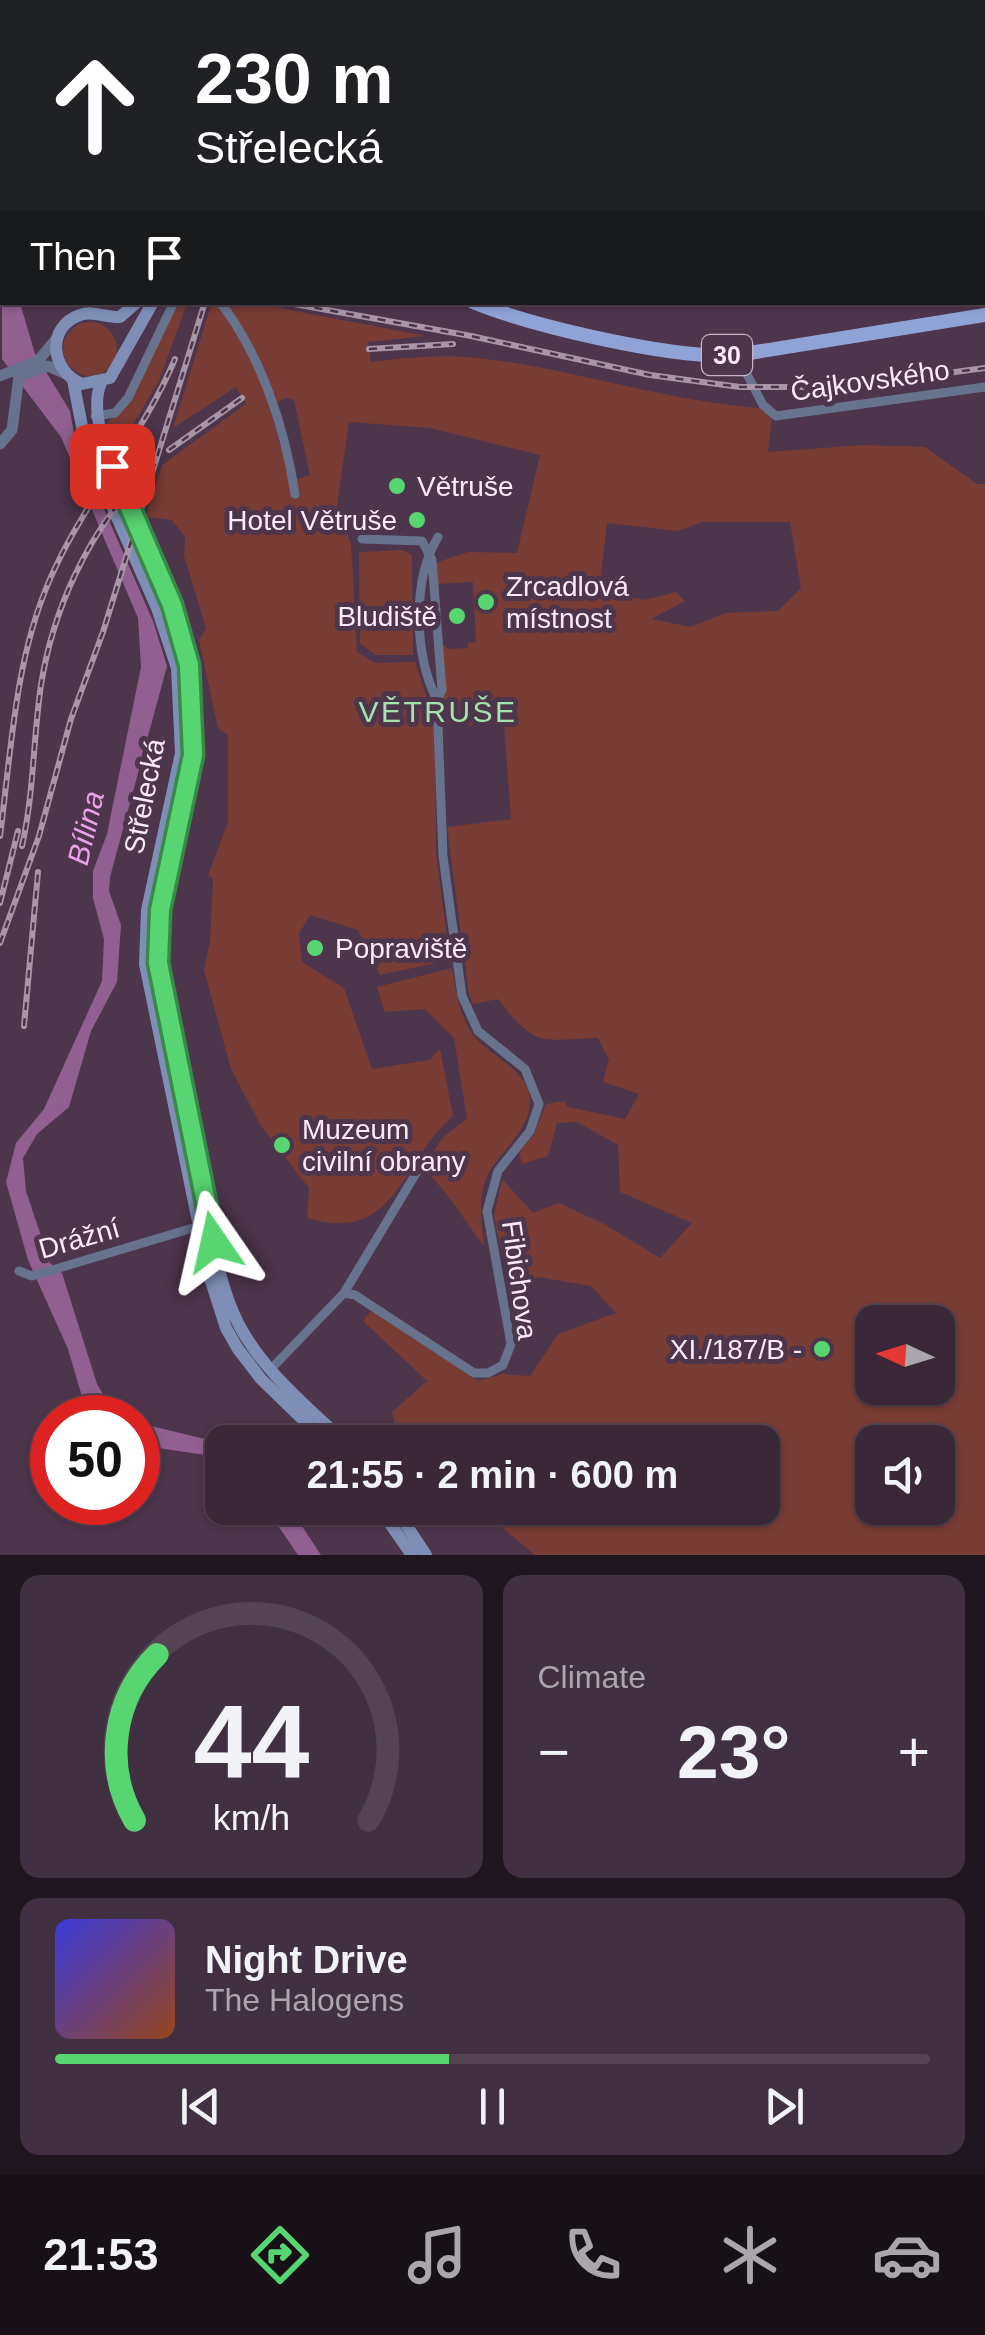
<!DOCTYPE html>
<meta charset="utf-8">
<style>
body{margin:0;font-family:Helvetica,sans-serif;background:#413041;color:#f1f3f6;height:100vh;display:flex;flex-direction:column;font-size:38px;white-space:nowrap}
*{box-sizing:border-box;margin:0}
p{font-size:32px;color:#aba6ae}
.icon{flex:none;width:55px;height:55px;fill:none;stroke:currentColor;stroke-width:2;stroke-linecap:round;stroke-linejoin:round}
.map{position:relative;height:1555px;overflow:hidden}
.details{display:flex;flex-direction:column;gap:20px;padding:20px;background:#20161f;flex:1}
.details>*{flex:none}
.banner{position:absolute;left:0px;top:0px;width:985px;height:305px;box-shadow:0 2px 8px #0004,0 0 0 2px #544453;background:#202124;color:#fff;overflow:hidden}
.needle{width:65px;rotate:274deg}
.buttons{position:absolute;left:855px;top:1305px;display:grid;gap:20px}
.buttons a{display:grid;place-items:center;width:100px;height:100px;border-radius:20px;background:#3a2839;box-shadow:0 2px 8px #0004,0 0 0 2px #544453;font-size:50px}
.speed{position:absolute;left:30px;top:1395px;display:flex;gap:20px;font-size:50px;font-weight:700;text-align:center}
.speed>*{display:grid;place-content:center;width:130px;height:130px;border-radius:50%;background:#3a2839;box-shadow:0 2px 8px #0004,0 0 0 2px #544453;line-height:1}
.speed .limit{border:15px solid #d22;background:#fff;color:#111}
.pin{position:absolute;display:grid;place-items:center;width:85px;height:85px;color:#fff;margin:-42px;border-radius:20px;box-shadow:0 5px 15px #0006}
.me{position:absolute;width:110px;margin:-55px;rotate:349deg;stroke-linejoin:round;filter:drop-shadow(0 0 8px #0008)}
.turn{display:flex;align-items:center;gap:35px;height:210px;padding:0 30px;font-size:45px}
.turn .icon{width:130px;height:130px;stroke-width:2.5}
.turn b{display:block;font-size:70px;line-height:85px}
.then{display:flex;align-items:center;height:95px;padding:0 30px;background:#0003;gap:20px;font-size:38px}
.big{font-size:75px;font-weight:800;line-height:1.1}
.details .tile{flex:1;display:flex;flex-direction:column;justify-content:center;gap:15px;min-width:0;padding:0 35px;border-radius:20px;background:#413041}
.details .dial{align-items:center;gap:0}
.dial svg{height:260px;overflow:visible;fill:none;stroke:#544453;stroke-width:7;stroke-linecap:round;text-anchor:middle}
.dial text{fill:#f1f3f6;stroke:none}
.song{display:flex;align-items:center;gap:30px}
.cover{width:120px;height:120px;border-radius:15px;background:linear-gradient(135deg,hsl(240 70% 55%),hsl(20 70% 35%))}
.played{height:10px;border-radius:5px;background:linear-gradient(90deg,#57d570 45%,#544453 45%)}
.keys{display:flex;justify-content:space-around;direction:ltr}
.heat{display:flex;justify-content:space-between;align-items:center;font-size:55px;direction:ltr}
.details .tiles{flex:1;display:grid;gap:20px;grid-template-columns:1fr 1fr}
.tile:last-child{grid-column:span 2}
.trip{position:absolute;left:205px;top:1425px;width:575px;height:100px;border-radius:20px;background:#3a2839;box-shadow:0 2px 8px #0004,0 0 0 2px #544453;font-weight:800;line-height:100px;text-align:center}
.tabs{display:flex;height:160px;justify-content:space-around;align-items:center;background:#171017;color:#aba6ae}
.tabs .icon{width:70px;height:70px}
.tabs .current{color:#57d570}
.tabs b{font-size:45px;color:#f1f3f6}
.map>svg:first-child{display:block}
.green{fill:#783c35;fill-rule:evenodd}
.water{fill:#926090}
.lines{fill:none;stroke-linecap:round;stroke-linejoin:round}
.ferry{stroke:#eaa2e8;stroke-width:2.5;stroke-dasharray:12 10;stroke-linecap:butt}
.minor{stroke:#67728c;stroke-width:9}
.tertiary{stroke:#67728c;stroke-width:11}
.secondary{stroke:#7e8eb6;stroke-width:12}
.primary{stroke:#8fa3d7;stroke-width:14}
.rail-casing{stroke:#a995a8;stroke-width:6}
.rail{stroke:#4d354c;stroke-width:2.5;stroke-dasharray:8;stroke-linecap:butt}
.route-casing{stroke:#398a49;stroke-width:25}
.route{stroke:#57d570;stroke-width:18}
.poi-dot{fill:#57d570;stroke:#4d354c;stroke-width:4}
.labels{text-anchor:middle;stroke-width:10;stroke-linejoin:round;paint-order:stroke}
.shield{fill:#4d354c;stroke:#c6b4c5;stroke-width:2.5}
.shield-label{font-size:25px;font-weight:bold;fill:#faeaf9}
.street-label{font-size:28px;fill:#faeaf9;stroke:#4d354c}
.poi-label{font-size:28px;fill:#faeaf9;stroke:#4d354c;text-anchor:start}
.neighbourhood-label{font-size:30px;letter-spacing:2.5px;fill:#a4e3ac;stroke:#4d354c}
.water-label{font-size:30px;font-style:italic;fill:#eaa2e8;stroke:#4d354c}
</style>
<div class="map">
<svg width="985" height="1555" viewBox="0 0 985 1555">
<rect width="100%" height="100%" fill="#4d354c"/>
<!-- green -->
<path class="green" d="M 212,302 L 254,303 L 426,336 L 368,342 L 371,362 C 407,358 441,354 478,358 C 578,369 668,403 773,409 L 768,452 L 864,445 L 925,447 L 977,484 L 985,484 L 985,1555 L 535,1555 L 493,1520 L 482,1524 L 468,1508 L 762,1508 L 762,1442 L 416,1442 L 411,1430 L 396,1427 L 392,1412 L 427,1381 L 363,1321 L 371,1311 L 478,1381 L 502,1374 L 530,1376 L 558,1334 L 616,1313 L 591,1286 L 538,1277 L 511,1295 L 494,1217 L 502,1179 L 533,1213 L 559,1203 L 606,1225 L 660,1258 L 692,1223 L 620,1192 L 618,1145 L 577,1122 L 557,1123 L 548,1156 L 522,1164 L 519,1152 L 534,1134 L 546,1104 L 564,1101 L 568,1107 L 625,1119 L 639,1094 L 603,1082 L 609,1059 L 598,1038 C 539,1040 536,1048 498,999 L 473,1004 L 469,994 L 447,827 L 511,819 L 503,710 L 472,726 L 444,719 L 435,563 L 468,552 L 517,553 L 540,455 L 430,428 L 349,422 L 337,506 L 351,544 L 357,652 L 375,663 L 415,662 L 435,724 L 436,855 L 450,960 L 380,975 L 358,930 L 310,915 L 299,934 L 302,962 L 344,988 L 372,1069 L 430,1060 L 440,1049 L 453,1116 C 400,1161 397,1245 307,1218 L 309,1188 L 261,1126 L 231,1069 L 204,970 L 210,941 L 213,879 L 208,875 L 228,822 L 228,735 L 218,728 L 199,640 L 206,628 L 184,556 L 185,537 L 172,520 L 146,517 L 162,465 L 246,404 L 236,387 L 173,428 ZM 286,398 L 294,400 L 310,475 L 291,481 L 269,407 ZM 702,522 L 790,522 L 801,588 L 778,611 L 725,613 L 691,627 L 651,619 L 685,601 L 676,592 L 646,600 L 599,592 L 607,523 L 678,531 ZM 473,582 L 476,642 L 468,643 L 468,648 L 449,649 L 442,644 L 438,584 ZM 872,1322 L 938,1322 L 938,1388 L 872,1388 ZM 872,1442 L 938,1442 L 938,1508 L 872,1508 Z
M 186,306 L 159,381 L 113,458 L 107,423 L 130,400 L 169,321 L 177,307 Z
M63 349a27 27 0 1 1 54 0a27 27 0 1 1-54 0Z
M 402,550 L 412,555 L 413,655 L 375,655 L 360,643 L 359,552 Z
M 452,968 C 456,990 459,1016 473,1035 C 490,1057 532,1071 530,1104 C 528,1133 498,1152 487,1177 C 477,1199 482,1223 484,1246 C 466,1223 444,1186 423,1169 L 443,1137 L 467,1119 L 454,1038 L 425,1009 L 385,1012 L 377,987 Z"/>
<!-- water -->
<path class="water" d="M 2,207 L 2,302 L 20,303 L 35,354 L 70,411 L 76,445 L 153,621 L 167,666 L 110,877 L 109,891 L 121,925 L 117,982 L 91,1031 L 69,1107 L 37,1134 L 23,1158 L 26,1191 L 50,1263 L 62,1273 L 97,1384 L 117,1417 L 98,1417 L 83,1400 L 68,1349 L 28,1260 L 6,1182 L 16,1143 L 44,1109 L 102,981 L 104,939 L 93,898 L 93,871 L 107,834 L 141,667 L 138,618 L 61,437 L 2,359 Z
M 138,1423 L 222,1443 L 222,1462 L 212,1456 L 138,1445 Z
M 266,1508 L 290,1508 L 321,1555 L 298,1555 Z"/>
<g class="lines">
<!-- ferry -->
<path class="ferry" d="M 6,0 L 9,2
M 982,165 L 985,165"/>
<!-- minor -->
<path class="minor" d="M 982,277 L 985,276
M 220,302 C 261,355 285,428 295,494
M 737,355 L 763,405 L 776,416 L 985,387
M 95,416 L 115,413 L 128,398 L 174,302
M 437,700 C 414,654 412,580 438,537
M 19,1271 L 32,1276 L 203,1225
M 344,1293 L 418,1170
M 270,1370 L 344,1293 L 355,1295 L 474,1373 L 488,1373 L 503,1365 L 511,1344 L 487,1211 L 498,1171 L 530,1131 L 539,1104 L 525,1069 L 478,1031 L 462,996 L 443,856 L 437,700 L 442,690 L 432,560 L 422,541 L 362,539"/>
<!-- tertiary -->
<path class="tertiary" d="M 0,376 L 38,361 L 57,338
M 0,444 L 12,430 L 19,376 L 48,366 L 66,374"/>
<!-- secondary -->
<path class="secondary" d="M 137,302 L 120,317 C 106,318 93,310 80,315 C 45,327 51,372 82,384 L 110,378 L 153,302
M 73,380 L 86,447 L 157,608 L 177,668 L 181,753 L 147,910 L 145,964 L 209,1275 L 226,1328 L 238,1349 L 261,1379 L 326,1442
M 101,383 C 76,437 177,597 189,666 C 205,753 171,827 160,911 C 147,999 184,1094 201,1179 C 211,1227 216,1280 239,1325 C 264,1372 307,1406 344,1442
M 379,1508 L 412,1555
M 395,1508 L 426,1555"/>
<!-- primary -->
<path class="primary" d="M 0,97 L 2,98
M 0,109 L 2,111
M 473,302 C 532,326 675,360 737,355 L 985,315"/>
<defs>
<path id="rail" d="M 288,2 L 289,0
M 0,187 L 2,189
M 283,302 L 471,336 L 650,375 L 740,387 L 843,387 L 985,368
M 369,349 L 453,344
M 169,450 L 242,398
M 0,836 C 12,745 15,650 56,566 C 90,494 144,433 175,359
M 22,846 C 34,793 33,739 41,685 C 53,609 87,536 139,479
M 0,903 L 18,831
M 0,943 L 39,836 L 71,719 L 103,632 L 205,302
M 24,1026 L 38,872"/>
</defs>
<!-- rail casing -->
<use href="#rail" class="rail-casing"/>
<!-- rail -->
<use href="#rail" class="rail"/>
</g>
<g class="lines">
<defs>
<path id="route" d="M 112,466 L 172,605 L 189,665 L 193,755 L 160,910 L 158,963 L 214,1242"/>
</defs>
<!-- route casing -->
<use href="#route" class="route-casing"/>
<!-- route -->
<use href="#route" class="route"/>
</g>
<!-- markers -->
<g class="poi-dot">
<circle cx="397" cy="486" r="10"/>
<circle cx="417" cy="520" r="10"/>
<circle cx="486" cy="602" r="10"/>
<circle cx="457" cy="616" r="10"/>
<circle cx="315" cy="948" r="10"/>
<circle cx="282" cy="1145" r="10"/>
<circle cx="822" cy="1349" r="10"/>
</g>
<g class="labels">
<!-- shield labels -->
<rect class="shield" x="702" y="335" width="50" height="40" rx="8"/>
<g class="shield-label">
<text x="727" y="364">30</text>
</g>
<!-- street labels -->
<g class="street-label">
<text transform="translate(870 380) rotate(-8)" y="10">Čajkovského</text>
<text transform="translate(144 796) rotate(-79)" y="10">Střelecká</text>
<text transform="translate(79 1238) rotate(-16)" y="10">Drážní</text>
<text transform="translate(520 1280) rotate(82)" y="10">Fibichova</text>
</g>
<!-- poi labels -->
<g class="poi-label">
<text x="417" y="496">Větruše</text>
<text x="397" y="530" text-anchor="end">Hotel Větruše</text>
<text x="506" y="596">Zrcadlová<tspan x="506" dy="32">místnost</tspan></text>
<text x="437" y="626" text-anchor="end">Bludiště</text>
<text x="335" y="958">Popraviště</text>
<text x="302" y="1139">Muzeum<tspan x="302" dy="32">civilní obrany</tspan></text>
<text x="802" y="1359" text-anchor="end">XI./187/B -</text>
</g>
<!-- neighbourhood labels -->
<g class="neighbourhood-label">
<text x="438" y="722">VĚTRUŠE</text>
</g>
<!-- water labels -->
<g class="water-label">
<text transform="translate(86 828) rotate(-77)" y="10">Bílina</text>
</g>
</g>
</svg>
<div class="buttons">
<a><svg class="needle" viewBox="-14 -14 28 28"><path d="M0-13l5 13h-10z" fill="#e53935"/><path d="M0 13l5-13h-10z" fill="#aba6ae"/></svg></a>
<a><svg class="icon" aria-label="sound" viewBox="0 0 24 24"><path d="M4 9h4l5-4v14l-5-4H4zM17 9q2 3 0 6"/></svg></a>
</div>
<div class="speed"><div class="limit">50</div></div>
<div class="pin" style="left:112px;top:466px;background:#d93025"><svg class="icon" aria-label="arrive" viewBox="0 0 24 24"><path d="M6 21V4h12l-3 4 3 4H6"/></svg></div>
<svg class="me" style="left:214px;top:1242px" viewBox="-20 -20 40 40"><path d="M0-17L14 15 0 8-14 15z" fill="#57d570" stroke="#fff" stroke-width="4"/></svg>
<div class="trip">21:55 · 2 min · 600 m</div>
<div class="banner">
<div class="turn"><svg class="icon" aria-label="ahead" viewBox="0 0 24 24"><path d="M12 20V5M6 11l6-6 6 6"/></svg><div><b>230 m</b>Střelecká</div></div>
<div class="then">Then<svg class="icon" aria-label="arrive" viewBox="0 0 24 24"><path d="M6 21V4h12l-3 4 3 4H6"/></svg></div>
</div>
</div>
<section class="details">
<div class="tiles">
<div class="tile dial"><svg viewBox="0 0 100 80">
<path d="M14 69A42 42 0 1 1 86 69"/>
<path d="M14 69A42 42 0 0 1 21 18" stroke="#57d570"/>
<text x="50" y="56" font-size="32" font-weight="700">44</text>
<text x="50" y="72" font-size="11">km/h</text>
</svg></div>
<div class="tile"><p>Climate</p>
<div class="heat"><a>−</a><b class="big">23°</b><a>+</a></div>
</div>
<div class="tile">
<div class="song"><i class="cover"></i><div><b>Night Drive</b><p>The Halogens</p></div></div>
<div class="played"></div>
<div class="keys"><svg class="icon" aria-label="previous" viewBox="0 0 24 24"><path d="M18 5L8 12l10 7zM5 5v14"/></svg><svg class="icon" aria-label="pause" viewBox="0 0 24 24"><path d="M8 5v14M16 5v14"/></svg><svg class="icon" aria-label="next" viewBox="0 0 24 24"><path d="M6 5l10 7-10 7zM19 5v14"/></svg></div>
</div>
</div>
</section>
<nav class="tabs">
<b>21:53</b>
<svg class="icon current" aria-label="directions" viewBox="0 0 24 24"><path d="M12 3l9 9-9 9-9-9zM9 14v-3h6M13 9l2 2-2 2"/></svg>
<svg class="icon" aria-label="music" viewBox="0 0 24 24"><path d="M9 18V5l10-2v13"/><circle cx="6" cy="18" r="3"/><circle cx="16" cy="16" r="3"/></svg>
<svg class="icon" aria-label="phone" viewBox="0 0 24 24"><path d="M5 4h4l2 5-3 2q2 4 5 5l2-3 5 2v4C11 20 4 13 5 4z"/></svg>
<svg class="icon" aria-label="climate" viewBox="0 0 24 24"><path d="M12 3v18M4 7l16 10M4 17L20 7"/></svg>
<svg class="icon" aria-label="car" viewBox="0 0 24 24"><path d="M5 17H2v-5l4-1 3-4h7l3 4 3 1v5h-3M9 17h6M6 11h13"/><circle cx="7" cy="17" r="2"/><circle cx="17" cy="17" r="2"/></svg>
</nav>
